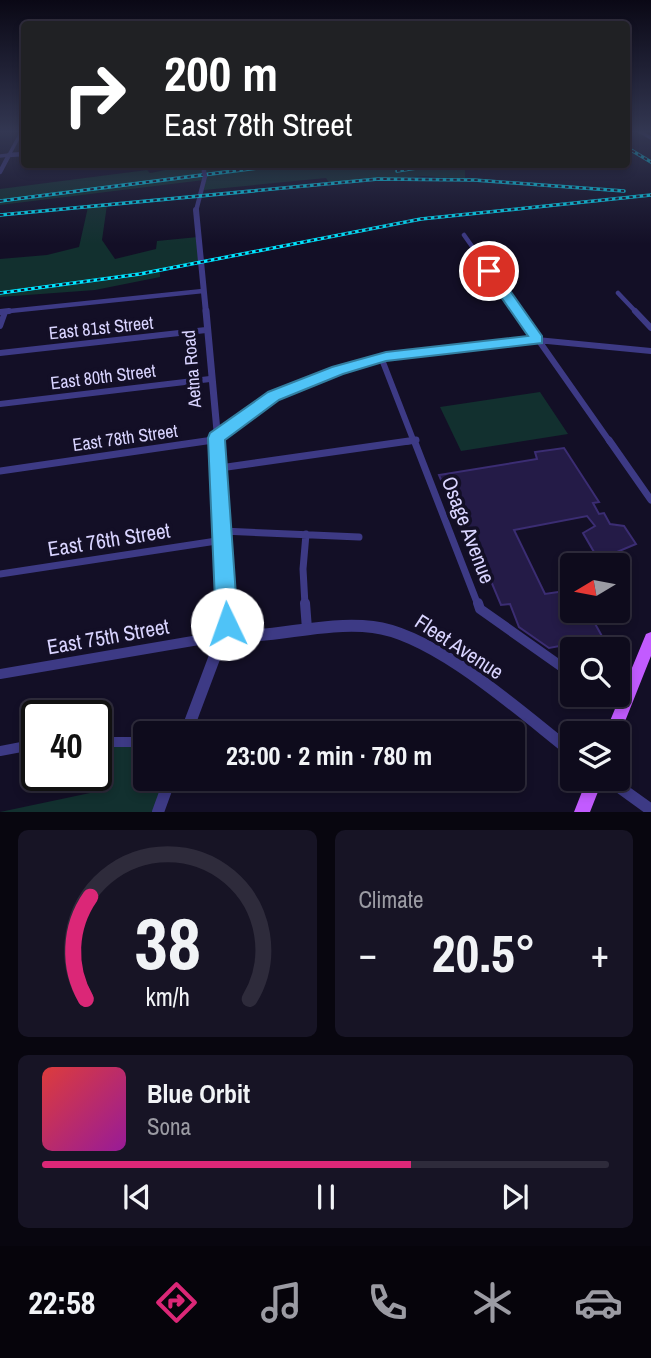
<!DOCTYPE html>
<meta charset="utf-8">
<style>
body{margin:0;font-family:"Archivo Narrow",sans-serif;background:#171425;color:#f1f3f6;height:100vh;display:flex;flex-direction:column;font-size:26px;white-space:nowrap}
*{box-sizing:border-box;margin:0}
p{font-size:23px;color:#9b9ba3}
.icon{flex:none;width:38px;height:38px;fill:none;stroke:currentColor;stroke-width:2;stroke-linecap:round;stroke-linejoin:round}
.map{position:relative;height:812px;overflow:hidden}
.sheet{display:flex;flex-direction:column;gap:18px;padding:18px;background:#08060f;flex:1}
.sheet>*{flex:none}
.banner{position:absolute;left:21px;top:21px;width:609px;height:147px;border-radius:7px;box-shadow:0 4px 10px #0003,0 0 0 2px #2e2b3b;background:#202124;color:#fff;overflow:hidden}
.needle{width:46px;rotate:260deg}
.tools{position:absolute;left:560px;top:553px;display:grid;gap:14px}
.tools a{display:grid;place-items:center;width:70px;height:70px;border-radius:7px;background:#0e0b1c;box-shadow:0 4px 10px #0003,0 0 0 2px #2e2b3b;font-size:35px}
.speed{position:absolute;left:21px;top:700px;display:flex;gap:14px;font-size:35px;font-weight:700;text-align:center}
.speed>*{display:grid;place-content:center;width:91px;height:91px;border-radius:50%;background:#0e0b1c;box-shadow:0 4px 10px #0003,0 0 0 2px #2e2b3b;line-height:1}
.speed .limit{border:4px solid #111;border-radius:10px;background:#fff;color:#111}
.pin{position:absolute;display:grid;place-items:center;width:60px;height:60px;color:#fff;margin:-30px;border:4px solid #fff;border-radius:50%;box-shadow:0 2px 7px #0007}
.me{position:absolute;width:77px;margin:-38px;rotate:357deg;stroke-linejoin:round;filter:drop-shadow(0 0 5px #0008)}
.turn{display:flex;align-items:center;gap:24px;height:147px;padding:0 28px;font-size:32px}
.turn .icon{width:91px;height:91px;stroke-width:2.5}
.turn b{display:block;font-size:49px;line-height:60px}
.big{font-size:52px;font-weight:700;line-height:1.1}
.sheet .card{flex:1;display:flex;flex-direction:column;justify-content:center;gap:10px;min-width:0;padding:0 24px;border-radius:10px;background:#171425}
.sheet .dial{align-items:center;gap:0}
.dial svg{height:182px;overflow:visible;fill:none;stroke:#2e2b3b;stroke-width:7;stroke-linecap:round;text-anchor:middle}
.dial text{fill:#f1f3f6;stroke:none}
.song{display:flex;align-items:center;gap:21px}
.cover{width:84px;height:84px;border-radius:10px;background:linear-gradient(135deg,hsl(0 70% 55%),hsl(300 70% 35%))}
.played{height:7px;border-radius:4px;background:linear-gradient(90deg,#db2777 65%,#2e2b3b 65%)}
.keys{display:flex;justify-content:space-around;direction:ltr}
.heat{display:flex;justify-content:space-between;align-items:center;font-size:38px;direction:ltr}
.sheet .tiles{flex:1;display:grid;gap:18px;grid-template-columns:1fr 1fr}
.card:last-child{grid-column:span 2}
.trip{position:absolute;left:133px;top:721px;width:392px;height:70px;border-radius:7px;background:#0e0b1c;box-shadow:0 4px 10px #0003,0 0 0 2px #2e2b3b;font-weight:700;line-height:70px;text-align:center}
.tabs{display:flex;height:112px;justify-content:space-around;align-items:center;background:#06040b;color:#9b9ba3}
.tabs .icon{width:49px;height:49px}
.tabs .current{color:#db2777}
.tabs b{font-size:32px;color:#f1f3f6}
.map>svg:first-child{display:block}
.green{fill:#12302f}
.building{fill:#241b47;stroke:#3b2d73;stroke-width:2}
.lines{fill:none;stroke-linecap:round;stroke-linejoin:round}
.minor-far4{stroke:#3d3a85;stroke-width:3.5}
.minor-far3{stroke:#3d3a85;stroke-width:4.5}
.minor-far2{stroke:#3d3a85;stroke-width:6}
.minor-far1{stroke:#3d3a85;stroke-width:7}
.minor{stroke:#3d3a85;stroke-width:10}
.tertiary-far4{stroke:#3d3a85;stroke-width:4.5}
.tertiary-far3{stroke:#3d3a85;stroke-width:6}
.tertiary-far2{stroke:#3d3a85;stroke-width:7}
.tertiary-far1{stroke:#3d3a85;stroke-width:10}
.tertiary{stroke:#3d3a85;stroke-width:12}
.primary{fill:#c25bff;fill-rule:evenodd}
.rail-casing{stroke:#00e5ff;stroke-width:3.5}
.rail{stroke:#130f26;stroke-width:2;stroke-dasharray:3.5;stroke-linecap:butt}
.tertiary-bridge{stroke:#3d3a85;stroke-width:4.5}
.route{fill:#4fc3f7;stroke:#337fa1;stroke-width:2}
.labels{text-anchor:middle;stroke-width:7;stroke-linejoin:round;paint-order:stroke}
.street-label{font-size:18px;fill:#d9d4ff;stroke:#130f26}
.near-street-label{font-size:21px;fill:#d9d4ff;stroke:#130f26}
</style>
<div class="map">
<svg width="651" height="812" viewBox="0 0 651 812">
<rect width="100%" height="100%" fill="#130f26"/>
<!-- green -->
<path class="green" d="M 191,165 L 504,165 L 465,166 L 465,179 L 424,176 L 330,184 L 326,178 L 204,190 L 204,180 L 0,205 L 0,189 L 147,170 L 150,173 Z
M 107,205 L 102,240 L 115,259 L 156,249 L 157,241 L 198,237 L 200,263 L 160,271 L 160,277 L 95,290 L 0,297 L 0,259 L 47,255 L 79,247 L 88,207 Z
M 540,392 L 568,434 L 461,451 L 440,407 Z
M 112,742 L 145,742 L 145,779 L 170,779 L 158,812 L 0,812 L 90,793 Z"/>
<!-- building -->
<path class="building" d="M 564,448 L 599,502 L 593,503 L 599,514 L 604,513 L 610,524 L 624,526 L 636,544 L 617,552 L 594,552 L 583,533 L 595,526 L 587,516 L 514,530 L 545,594 L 572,590 L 572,611 L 588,611 L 603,638 L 549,648 L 519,627 L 510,604 L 501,605 L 491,581 L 484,582 L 439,475 L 537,459 L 535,452 Z"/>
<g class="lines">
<!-- minor-far4 -->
<path class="minor-far4" d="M 639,131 L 651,138
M 0,156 L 9,155 L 22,131"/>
<!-- minor-far3 -->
<path class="minor-far3" d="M 464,235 L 519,313
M 618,293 L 637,313
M 0,312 L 203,291"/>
<!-- minor-far2 -->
<path class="minor-far2" d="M 518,311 L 610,442
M 635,311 L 651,328
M 0,312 L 9,311
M 0,326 L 5,312
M 0,353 L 206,330
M 381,357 L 414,442
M 0,404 L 210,379
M 211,442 L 274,396 L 381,357 L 537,340 L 651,351
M 405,442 L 416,440"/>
<!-- minor-far1 -->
<path class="minor-far1" d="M 414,440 L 478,605
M 609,440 L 651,500
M 220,468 L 416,440
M 0,471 L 213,440
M 222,531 L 359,537
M 0,574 L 223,540
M 305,605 L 303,569 L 306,534"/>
<!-- minor -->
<path class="minor" d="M 305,603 L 307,629
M 478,603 L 480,609 L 572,674
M 0,674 L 222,636
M 603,695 L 622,708
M 96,742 L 145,742
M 0,751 L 37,744"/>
<!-- tertiary-far4 -->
<path class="tertiary-far4" d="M 204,164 L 204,172
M 0,172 L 9,155 L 24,154
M 196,211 L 205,176"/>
<!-- tertiary-far3 -->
<path class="tertiary-far3" d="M 196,210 L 206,313"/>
<!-- tertiary-far2 -->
<path class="tertiary-far2" d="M 206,311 L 218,442"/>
<!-- tertiary-far1 -->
<path class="tertiary-far1" d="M 217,440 L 226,605"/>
<!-- tertiary -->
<path class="tertiary" d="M 223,636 C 273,639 324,621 373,627 C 435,634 523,714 572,752
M 186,733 L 227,624 L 226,603
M 608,779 L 651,810
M 158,812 L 170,779"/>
<!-- primary -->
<path class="primary" d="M 651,632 L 651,656 L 618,739 L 618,733 L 605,733 L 646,634 Z
M 587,779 L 603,779 L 590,812 L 574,812 Z"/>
<defs>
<path id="rail" d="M 626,147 L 651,162
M 397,171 L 443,164
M 0,201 L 288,164
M 0,215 L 378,179 L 474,180 L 624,191
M 0,293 L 140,274 L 421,219 L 651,195"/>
</defs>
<!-- rail casing -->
<use href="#rail" class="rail-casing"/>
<!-- rail -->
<use href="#rail" class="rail"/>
<!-- tertiary-bridge -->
<path class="tertiary-bridge" d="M 204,172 L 205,176"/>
</g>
<!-- sky -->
<linearGradient id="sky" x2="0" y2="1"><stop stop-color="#0a0815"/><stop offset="0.54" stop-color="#333752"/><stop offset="1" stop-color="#333752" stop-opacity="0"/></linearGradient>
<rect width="651" height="244" fill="url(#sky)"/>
<!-- route -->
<path class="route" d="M 489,267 L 494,268 L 542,336 L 542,343 L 386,361 L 343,374 L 279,400 L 225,440 L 238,624 L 235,632 L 227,635 L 219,632 L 216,624 L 208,438 L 210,433 L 268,392 L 332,367 L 386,352 L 528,336 L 483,271 Z"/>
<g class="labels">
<!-- street labels -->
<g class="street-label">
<text transform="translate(101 328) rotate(-6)" y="6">East 81st Street</text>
<text transform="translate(192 369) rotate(-95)" y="6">Aetna Road</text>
<text transform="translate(103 377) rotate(-7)" y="6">East 80th Street</text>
<text transform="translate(125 438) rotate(-8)" y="6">East 78th Street</text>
</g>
<!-- near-street labels -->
<g class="near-street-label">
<text transform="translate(468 530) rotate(69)" y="7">Osage Avenue</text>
<text transform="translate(109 540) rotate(-9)" y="7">East 76th Street</text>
<text transform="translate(108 637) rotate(-10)" y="7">East 75th Street</text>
<text transform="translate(459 647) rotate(33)" y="7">Fleet Avenue</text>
</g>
</g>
</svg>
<div class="tools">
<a><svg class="needle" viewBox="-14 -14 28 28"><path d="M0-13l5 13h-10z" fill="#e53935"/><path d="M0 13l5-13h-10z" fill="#9b9ba3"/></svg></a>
<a><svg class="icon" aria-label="search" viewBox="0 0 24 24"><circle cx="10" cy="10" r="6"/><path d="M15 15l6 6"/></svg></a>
<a><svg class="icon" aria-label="layers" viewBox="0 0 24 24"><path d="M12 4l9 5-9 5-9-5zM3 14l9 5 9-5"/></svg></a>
</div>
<div class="speed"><div class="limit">40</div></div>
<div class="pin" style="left:489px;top:271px;background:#d93025"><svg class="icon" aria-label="arrive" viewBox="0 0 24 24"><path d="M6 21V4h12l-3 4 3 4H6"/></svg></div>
<svg class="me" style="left:227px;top:624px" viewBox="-20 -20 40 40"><circle r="19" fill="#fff"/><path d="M0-13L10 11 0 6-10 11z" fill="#4fc3f7"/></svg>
<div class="trip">23:00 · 2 min · 780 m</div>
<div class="banner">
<div class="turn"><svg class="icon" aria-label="right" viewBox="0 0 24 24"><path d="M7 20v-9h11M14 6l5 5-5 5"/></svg><div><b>200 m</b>East 78th Street</div></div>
</div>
</div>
<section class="sheet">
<div class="tiles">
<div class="card dial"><svg viewBox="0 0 100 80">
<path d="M14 69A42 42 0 1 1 86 69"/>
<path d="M14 69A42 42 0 0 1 16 24" stroke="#db2777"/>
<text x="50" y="56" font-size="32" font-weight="700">38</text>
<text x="50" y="72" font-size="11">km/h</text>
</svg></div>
<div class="card"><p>Climate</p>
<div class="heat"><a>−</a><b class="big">20.5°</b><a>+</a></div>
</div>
<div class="card">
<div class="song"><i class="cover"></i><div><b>Blue Orbit</b><p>Sona</p></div></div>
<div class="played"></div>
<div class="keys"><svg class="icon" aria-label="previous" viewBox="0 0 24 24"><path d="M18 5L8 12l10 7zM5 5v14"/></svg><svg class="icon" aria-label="pause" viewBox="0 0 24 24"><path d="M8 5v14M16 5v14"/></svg><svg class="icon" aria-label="next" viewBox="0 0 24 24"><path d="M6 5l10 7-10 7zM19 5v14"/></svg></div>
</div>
</div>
</section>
<nav class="tabs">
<b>22:58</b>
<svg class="icon current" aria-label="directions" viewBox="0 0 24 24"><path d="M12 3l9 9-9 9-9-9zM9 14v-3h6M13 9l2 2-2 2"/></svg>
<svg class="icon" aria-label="music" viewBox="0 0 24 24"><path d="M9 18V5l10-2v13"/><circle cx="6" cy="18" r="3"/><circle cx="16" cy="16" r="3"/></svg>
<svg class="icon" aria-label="phone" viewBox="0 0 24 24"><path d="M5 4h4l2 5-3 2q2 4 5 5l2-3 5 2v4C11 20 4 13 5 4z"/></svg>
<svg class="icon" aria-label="climate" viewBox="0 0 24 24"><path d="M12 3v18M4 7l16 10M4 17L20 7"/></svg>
<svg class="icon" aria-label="car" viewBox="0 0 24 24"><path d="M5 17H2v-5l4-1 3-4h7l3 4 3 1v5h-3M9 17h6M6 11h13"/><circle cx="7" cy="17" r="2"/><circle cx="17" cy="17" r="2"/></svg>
</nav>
